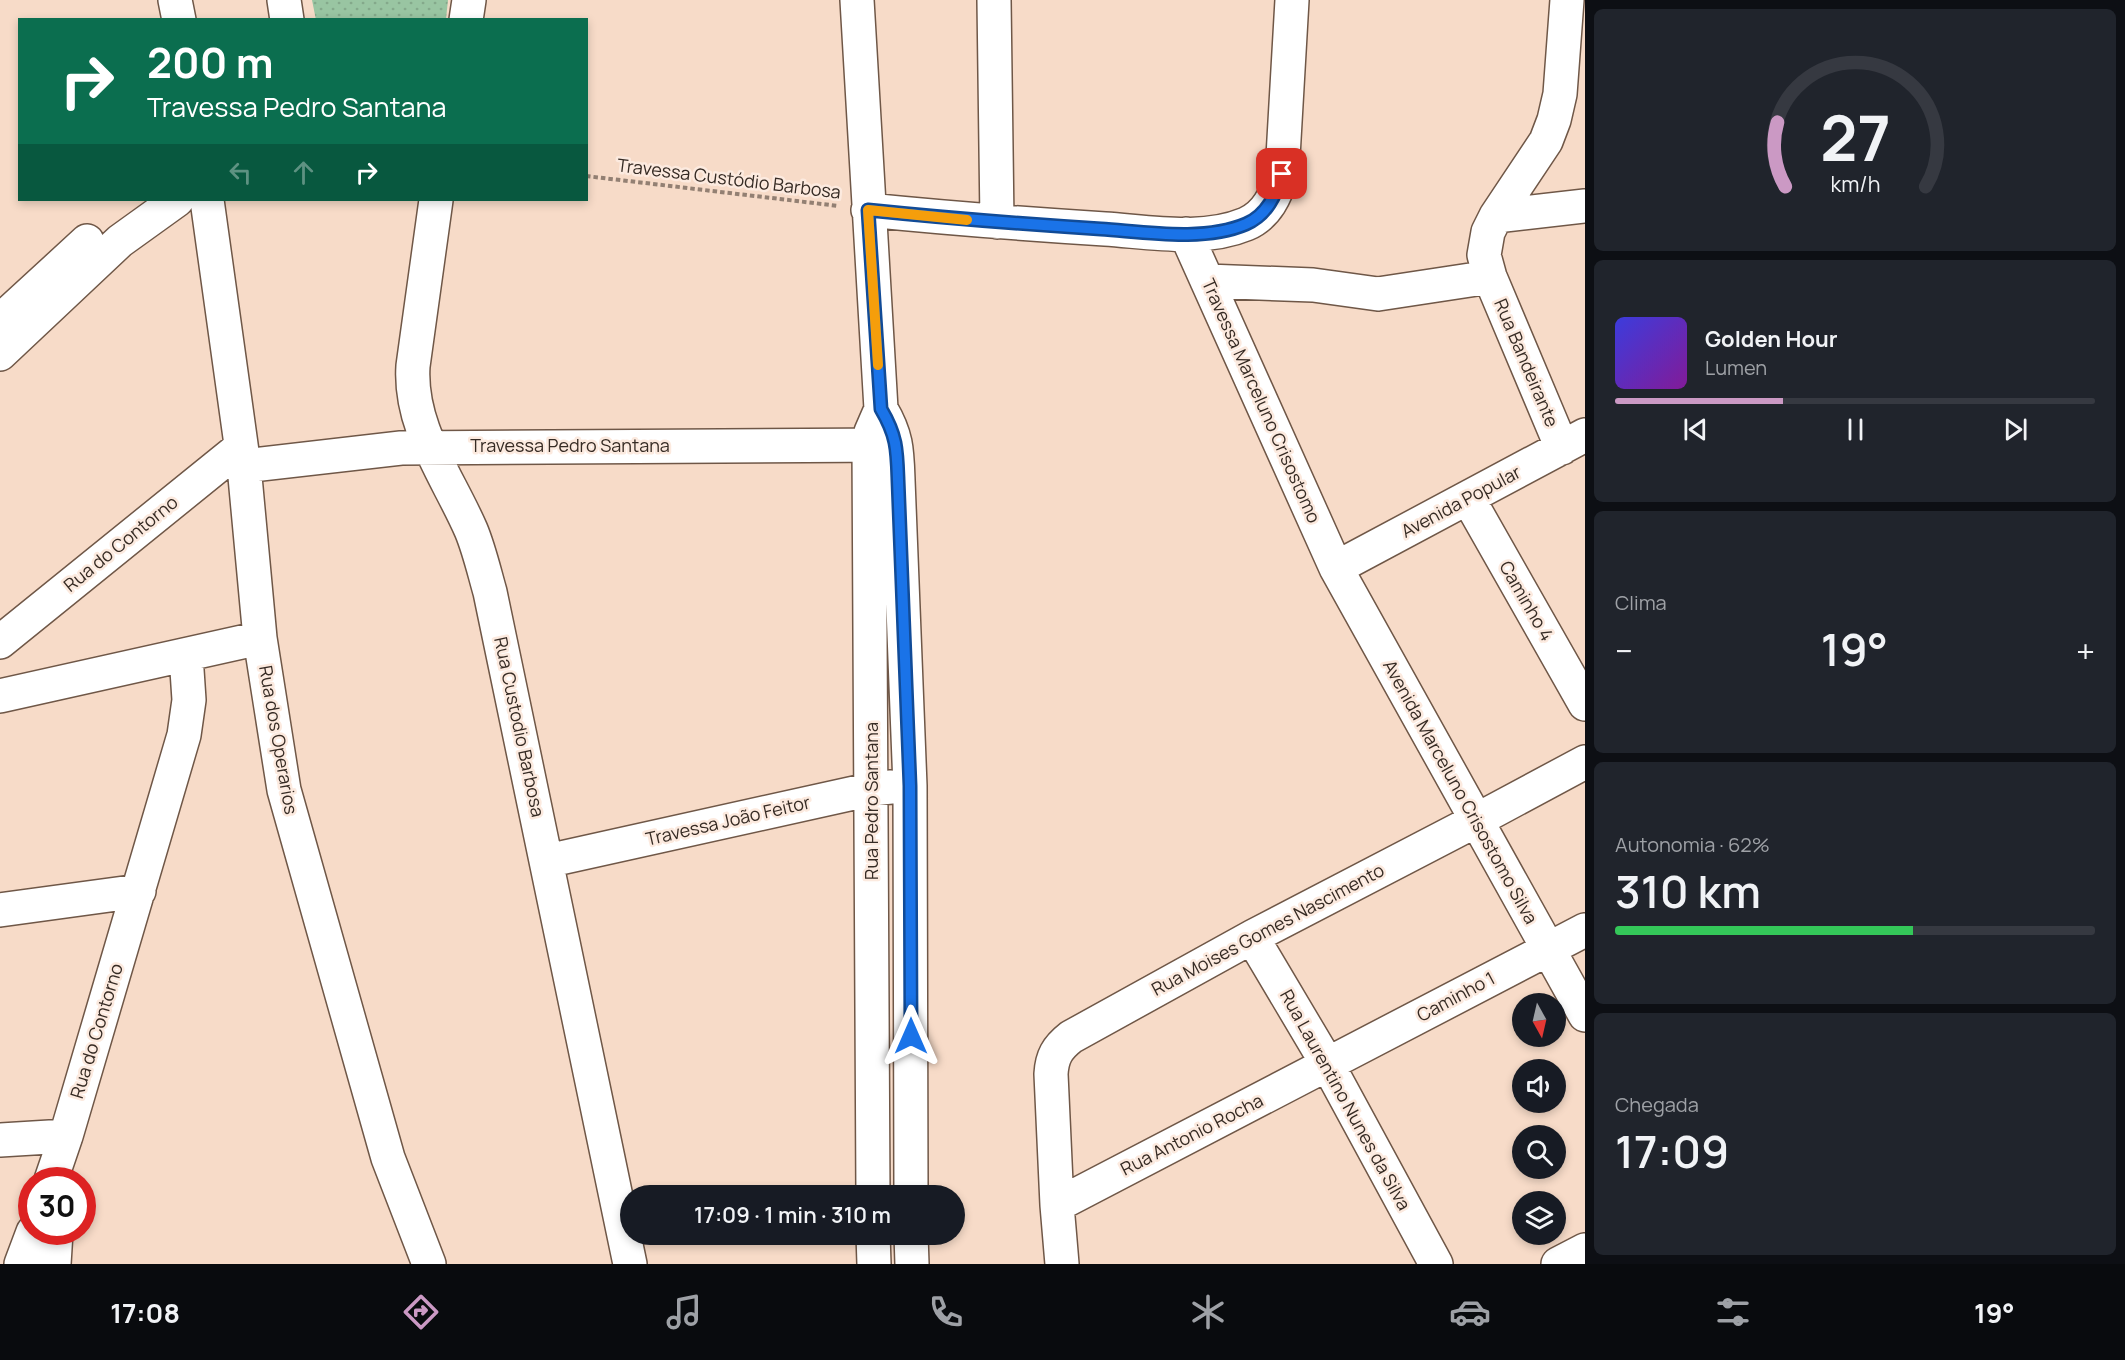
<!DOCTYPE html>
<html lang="pt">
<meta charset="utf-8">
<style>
body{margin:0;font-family:Manrope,sans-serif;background:#20242c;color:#f1f3f6;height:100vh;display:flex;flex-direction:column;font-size:22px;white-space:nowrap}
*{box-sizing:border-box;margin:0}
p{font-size:20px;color:#9ea1a6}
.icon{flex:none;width:33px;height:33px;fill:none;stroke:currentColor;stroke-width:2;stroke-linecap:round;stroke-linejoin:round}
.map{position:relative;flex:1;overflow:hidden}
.side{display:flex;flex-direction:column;gap:9px;padding:9px;background:#0d0f14;width:540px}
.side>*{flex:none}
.hud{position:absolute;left:18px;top:18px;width:570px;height:183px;border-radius:0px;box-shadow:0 3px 9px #0003;background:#0b6e4f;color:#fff;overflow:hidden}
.needle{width:39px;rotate:172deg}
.tools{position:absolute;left:1512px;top:993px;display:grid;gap:12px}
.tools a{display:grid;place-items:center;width:54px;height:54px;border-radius:50%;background:#171b24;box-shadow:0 3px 9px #0003;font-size:30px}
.speed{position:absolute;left:18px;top:1167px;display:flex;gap:12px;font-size:30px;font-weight:700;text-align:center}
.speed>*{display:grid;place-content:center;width:78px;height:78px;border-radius:50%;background:#171b24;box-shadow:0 3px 9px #0003;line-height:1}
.speed .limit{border:9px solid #d22;background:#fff;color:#111}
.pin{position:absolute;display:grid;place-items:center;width:51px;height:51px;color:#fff;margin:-26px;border-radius:12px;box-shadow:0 3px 9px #0006}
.me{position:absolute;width:66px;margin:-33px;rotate:0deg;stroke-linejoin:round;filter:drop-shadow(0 0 4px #0008)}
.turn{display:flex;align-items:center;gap:21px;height:126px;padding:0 30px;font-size:27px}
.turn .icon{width:78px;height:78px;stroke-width:2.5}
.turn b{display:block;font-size:42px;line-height:51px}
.lanes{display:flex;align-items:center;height:57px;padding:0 30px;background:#0003;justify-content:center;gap:30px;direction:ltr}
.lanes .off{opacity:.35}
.big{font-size:45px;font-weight:600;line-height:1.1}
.side .tile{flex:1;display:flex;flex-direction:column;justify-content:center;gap:9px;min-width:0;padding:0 21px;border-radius:9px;background:#20242c}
.side .dial{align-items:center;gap:0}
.dial svg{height:156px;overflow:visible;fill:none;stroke:#363941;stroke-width:7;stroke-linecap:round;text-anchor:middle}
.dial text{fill:#f1f3f6;stroke:none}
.song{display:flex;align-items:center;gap:18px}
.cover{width:72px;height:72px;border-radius:9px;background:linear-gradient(135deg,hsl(240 70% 55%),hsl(290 70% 35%))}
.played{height:6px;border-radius:3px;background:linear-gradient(90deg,#cb99c4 35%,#363941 35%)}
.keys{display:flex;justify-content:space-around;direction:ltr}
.heat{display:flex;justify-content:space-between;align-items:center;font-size:33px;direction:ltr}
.charge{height:9px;border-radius:4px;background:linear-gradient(90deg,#34c759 62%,#363941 0)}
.trip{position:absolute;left:620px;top:1185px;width:345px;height:60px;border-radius:30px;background:#171b24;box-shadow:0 3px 9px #0003;font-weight:600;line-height:60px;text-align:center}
.menu{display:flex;height:96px;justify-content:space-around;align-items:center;background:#090b0e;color:#9ea1a6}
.menu .icon{width:42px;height:42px}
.menu .selected{color:#cb99c4}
.menu b{font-size:27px;color:#f1f3f6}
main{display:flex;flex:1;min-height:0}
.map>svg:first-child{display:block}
.park{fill:url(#park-dots)}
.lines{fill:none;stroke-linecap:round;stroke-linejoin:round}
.minor-casing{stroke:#6f5747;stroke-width:36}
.path{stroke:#938073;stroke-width:4;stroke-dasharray:4.5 3;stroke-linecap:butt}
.minor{stroke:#fff;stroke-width:33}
.route-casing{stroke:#114b97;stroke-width:15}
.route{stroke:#1a73e8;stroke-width:10}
.slow{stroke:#f59e0b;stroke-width:10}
.labels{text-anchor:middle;stroke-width:5;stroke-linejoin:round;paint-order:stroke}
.street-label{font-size:18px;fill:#362b24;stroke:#fceadf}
</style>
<main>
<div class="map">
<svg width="1585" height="1264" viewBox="0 0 1585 1264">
<defs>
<pattern id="park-dots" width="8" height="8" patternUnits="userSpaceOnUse" patternTransform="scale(1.5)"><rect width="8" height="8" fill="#99c5a2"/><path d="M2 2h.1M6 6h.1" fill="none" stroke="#84a98b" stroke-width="1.8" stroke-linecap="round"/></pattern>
</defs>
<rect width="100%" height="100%" fill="#f7dbc8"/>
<!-- park -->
<path class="park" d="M 312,0 L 448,0 L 446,19 L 316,20 Z"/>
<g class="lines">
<defs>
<path id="minor" d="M 175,0 L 179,20
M 284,0 L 287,20
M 857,0 L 881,409 C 897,436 897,450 898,480 L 910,786 L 911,1196
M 994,0 L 997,222
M 466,20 L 469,0
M 207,200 L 244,466 L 260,638 L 284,790 L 388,1158 L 429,1264
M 436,200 L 413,366 C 409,427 448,477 471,530 C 479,549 484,571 490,592 L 630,1264
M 868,210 C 947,218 1026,224 1105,229 C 1150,232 1203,242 1246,224 C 1267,215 1276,195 1282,174 L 1292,0
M 1496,216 L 1585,206
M 1186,234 L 1336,568 L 1585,1015
M 1207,281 L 1313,285 L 1378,294 L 1490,277
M 0,321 L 87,241
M 0,354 L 120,241 L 177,200
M 1562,448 L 1490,277 L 1484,255 L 1488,232 L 1496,216 L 1546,141 L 1554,120 L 1560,94 L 1567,0
M 244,466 L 401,448 L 892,445
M 1468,498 L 1585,704
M 1336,568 L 1585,435
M 0,642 L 241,447
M 0,696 L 260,638
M 547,861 L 872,789 L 891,787
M 0,910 L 139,891
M 1252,937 L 1328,1065 L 1436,1264
M 0,1140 L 66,1136
M 51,1180 L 66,1136 L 184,735 L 189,700 L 186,655
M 873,1196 L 869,445 L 871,432 L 881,409
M 1057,1205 L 1585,930
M 873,1234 L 874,1264
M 911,1234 L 912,1264
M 21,1264 L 33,1232
M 54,1264 L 56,1232
M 1062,1264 L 1057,1205 L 1051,1074 C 1052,1057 1057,1048 1071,1037 L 1252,937 L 1477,820 L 1585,762
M 1558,1264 L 1585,1250"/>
</defs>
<!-- minor casing -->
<use href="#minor" class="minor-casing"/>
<!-- path -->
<path class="path" d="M 586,176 L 839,206"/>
<!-- minor -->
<use href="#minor" class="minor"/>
</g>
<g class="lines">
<defs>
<path id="route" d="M 911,1036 L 910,786 L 898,480 C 897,450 897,436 881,409 L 868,210 C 946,218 1023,224 1101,229 C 1145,232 1204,242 1246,224 C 1267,215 1276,195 1282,174"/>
</defs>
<!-- route casing -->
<use href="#route" class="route-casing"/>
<!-- route -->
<use href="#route" class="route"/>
<!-- slow -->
<path class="slow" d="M 878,365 L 868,210 L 967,220"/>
</g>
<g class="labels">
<!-- street labels -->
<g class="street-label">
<text transform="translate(729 179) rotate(7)" y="6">Travessa Custódio Barbosa</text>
<text transform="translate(1526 363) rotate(67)" y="6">Rua Bandeirante</text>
<text transform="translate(1261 401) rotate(66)" y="6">Travessa Marceluno Crisostomo</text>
<text x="570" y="452">Travessa Pedro Santana</text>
<text transform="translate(1461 502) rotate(-28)" y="6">Avenida Popular</text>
<text transform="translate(121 544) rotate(-39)" y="6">Rua do Contorno</text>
<text transform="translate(1526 601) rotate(60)" y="6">Caminho 4</text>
<text transform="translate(519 727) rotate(78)" y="6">Rua Custodio Barbosa</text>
<text transform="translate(278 740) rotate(80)" y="6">Rua dos Operarios</text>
<text transform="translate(1460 792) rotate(61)" y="6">Avenida Marceluno Crisostomo Silva</text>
<text transform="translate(872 801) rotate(-90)" y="6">Rua Pedro Santana</text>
<text transform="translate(728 821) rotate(-13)" y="6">Travessa João Feitor</text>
<text transform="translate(1268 930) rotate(-28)" y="6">Rua Moises Gomes Nascimento</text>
<text transform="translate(1456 997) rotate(-28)" y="6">Caminho 1</text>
<text transform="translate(97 1031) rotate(-73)" y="6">Rua do Contorno</text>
<text transform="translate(1345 1100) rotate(61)" y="6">Rua Laurentino Nunes da Silva</text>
<text transform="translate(1192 1135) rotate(-27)" y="6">Rua Antonio Rocha</text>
</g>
</g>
</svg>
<div class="tools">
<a><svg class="needle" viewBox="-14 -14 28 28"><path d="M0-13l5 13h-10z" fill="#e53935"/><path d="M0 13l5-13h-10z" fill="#9ea1a6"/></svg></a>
<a><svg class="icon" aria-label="sound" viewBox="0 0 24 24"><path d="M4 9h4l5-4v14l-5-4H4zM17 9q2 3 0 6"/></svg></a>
<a><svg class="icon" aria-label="search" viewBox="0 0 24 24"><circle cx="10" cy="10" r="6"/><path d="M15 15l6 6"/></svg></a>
<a><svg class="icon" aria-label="layers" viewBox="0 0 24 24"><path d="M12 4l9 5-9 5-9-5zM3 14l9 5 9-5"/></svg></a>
</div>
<div class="speed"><div class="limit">30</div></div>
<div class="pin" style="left:1282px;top:174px;background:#d93025"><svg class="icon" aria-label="arrive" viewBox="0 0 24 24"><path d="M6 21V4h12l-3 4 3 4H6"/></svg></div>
<svg class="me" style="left:911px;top:1036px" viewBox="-20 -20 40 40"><path d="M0-17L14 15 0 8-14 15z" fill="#1a73e8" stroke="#fff" stroke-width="4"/></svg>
<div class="trip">17:09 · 1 min · 310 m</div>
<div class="hud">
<div class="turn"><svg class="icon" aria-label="right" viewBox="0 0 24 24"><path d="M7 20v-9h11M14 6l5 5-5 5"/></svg><div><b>200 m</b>Travessa Pedro Santana</div></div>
<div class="lanes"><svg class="icon off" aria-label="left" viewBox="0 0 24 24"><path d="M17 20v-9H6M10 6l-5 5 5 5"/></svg><svg class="icon off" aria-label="ahead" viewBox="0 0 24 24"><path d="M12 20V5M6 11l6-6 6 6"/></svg><svg class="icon" aria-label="right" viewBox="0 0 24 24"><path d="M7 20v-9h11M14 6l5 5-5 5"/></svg></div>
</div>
</div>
<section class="side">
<div class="tile dial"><svg viewBox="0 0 100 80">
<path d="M14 69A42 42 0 1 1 86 69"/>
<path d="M14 69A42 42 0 0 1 10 36" stroke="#cb99c4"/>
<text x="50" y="56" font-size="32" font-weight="700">27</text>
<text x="50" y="72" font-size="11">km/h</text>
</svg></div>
<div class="tile">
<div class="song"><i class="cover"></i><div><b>Golden Hour</b><p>Lumen</p></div></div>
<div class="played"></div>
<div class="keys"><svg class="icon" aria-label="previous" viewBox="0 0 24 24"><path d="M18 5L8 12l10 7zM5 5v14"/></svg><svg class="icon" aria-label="pause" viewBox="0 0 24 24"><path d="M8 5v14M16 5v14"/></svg><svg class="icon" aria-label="next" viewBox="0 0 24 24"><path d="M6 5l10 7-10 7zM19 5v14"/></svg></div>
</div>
<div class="tile"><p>Clima</p>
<div class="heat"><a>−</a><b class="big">19°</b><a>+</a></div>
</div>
<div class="tile"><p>Autonomia · 62%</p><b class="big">310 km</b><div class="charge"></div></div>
<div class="tile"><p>Chegada</p><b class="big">17:09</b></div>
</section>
</main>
<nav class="menu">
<b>17:08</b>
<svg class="icon selected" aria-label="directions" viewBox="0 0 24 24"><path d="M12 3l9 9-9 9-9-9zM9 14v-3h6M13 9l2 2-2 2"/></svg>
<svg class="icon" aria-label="music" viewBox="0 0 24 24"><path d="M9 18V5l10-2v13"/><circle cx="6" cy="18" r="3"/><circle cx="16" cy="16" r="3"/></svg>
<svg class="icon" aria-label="phone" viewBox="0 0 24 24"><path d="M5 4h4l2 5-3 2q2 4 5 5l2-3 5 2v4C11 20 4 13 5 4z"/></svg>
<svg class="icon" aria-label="climate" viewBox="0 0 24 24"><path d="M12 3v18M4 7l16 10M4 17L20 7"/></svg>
<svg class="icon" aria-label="car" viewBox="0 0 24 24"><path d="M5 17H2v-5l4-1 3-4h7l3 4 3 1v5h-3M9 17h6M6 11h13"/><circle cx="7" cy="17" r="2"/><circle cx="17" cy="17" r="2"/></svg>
<svg class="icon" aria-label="filters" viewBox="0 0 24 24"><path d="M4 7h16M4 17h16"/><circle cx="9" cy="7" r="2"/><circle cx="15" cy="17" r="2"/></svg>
<b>19°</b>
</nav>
